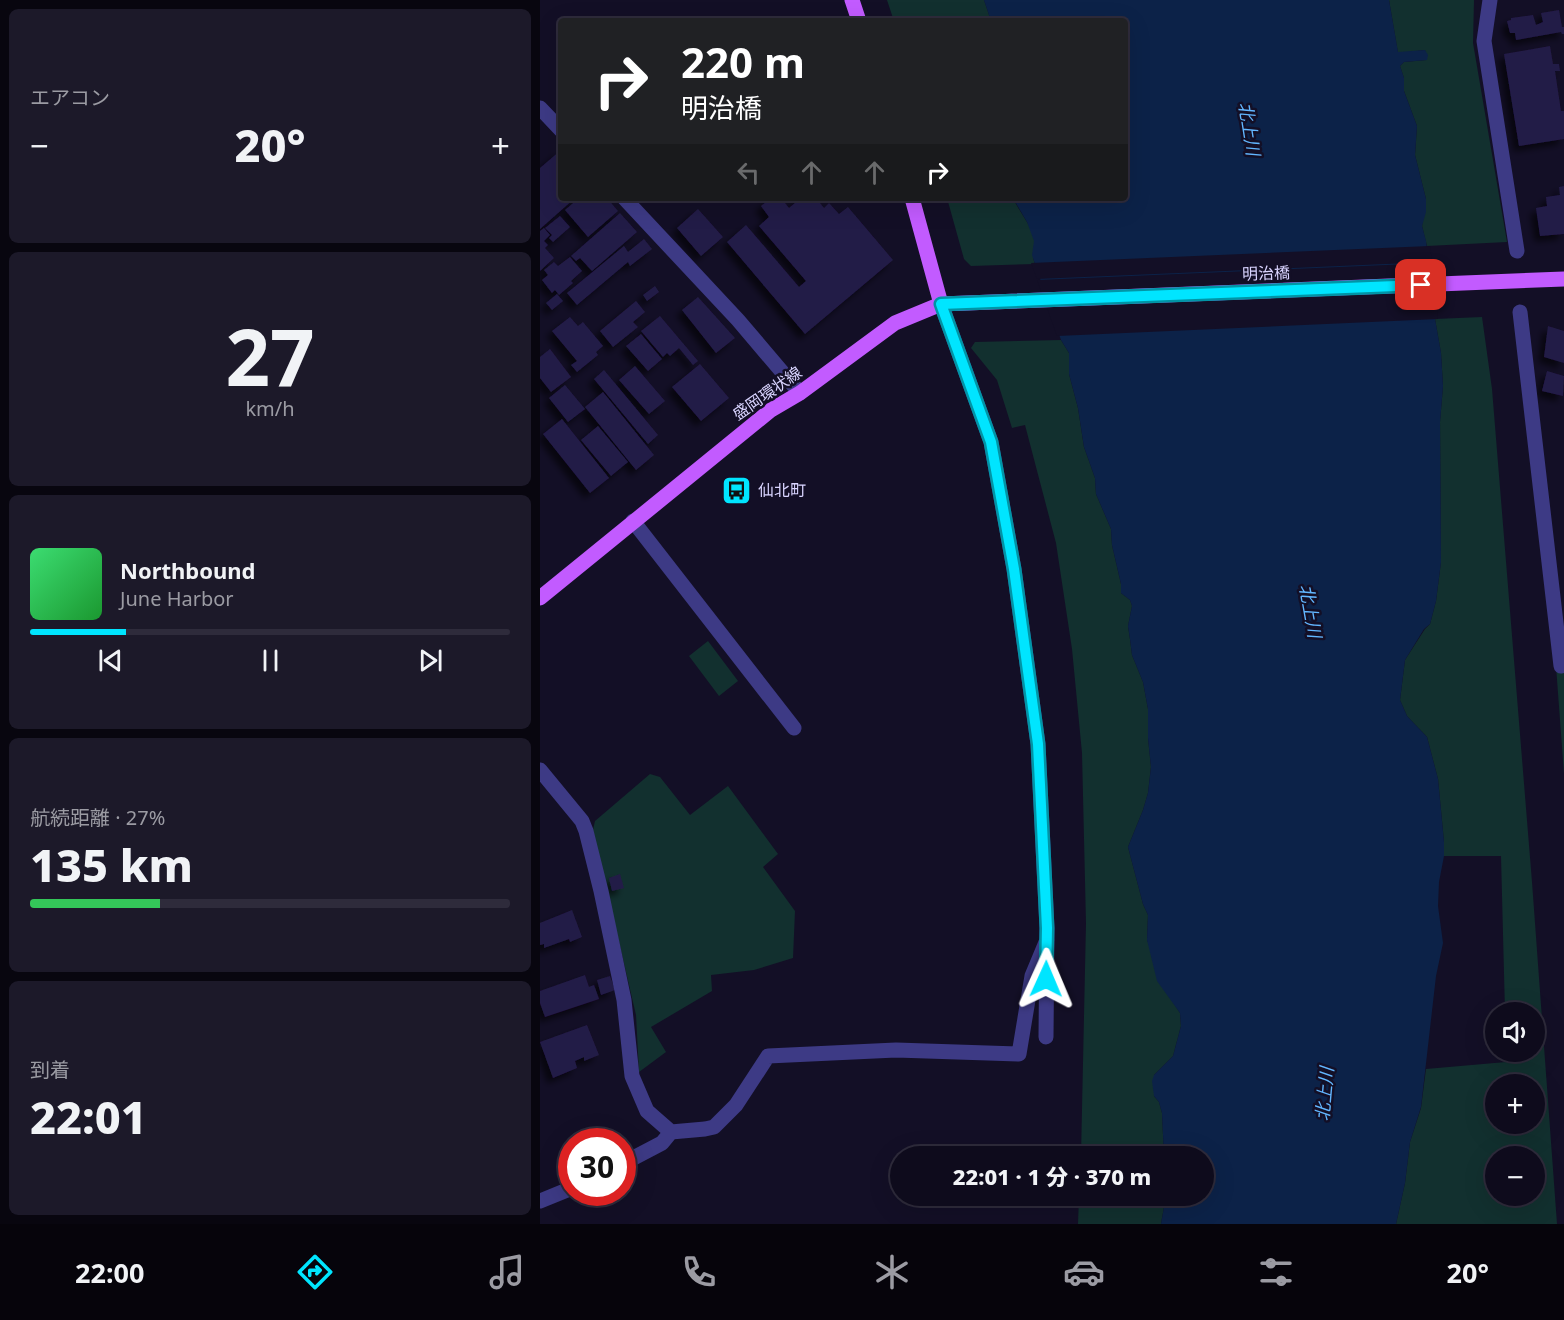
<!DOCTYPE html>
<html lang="ja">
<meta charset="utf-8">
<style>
body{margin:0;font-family:"Noto Sans","Noto Sans JP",sans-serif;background:#1c1929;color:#f1f3f6;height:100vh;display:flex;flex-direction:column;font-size:22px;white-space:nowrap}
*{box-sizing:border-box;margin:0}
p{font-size:20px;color:#9b9ba3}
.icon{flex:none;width:33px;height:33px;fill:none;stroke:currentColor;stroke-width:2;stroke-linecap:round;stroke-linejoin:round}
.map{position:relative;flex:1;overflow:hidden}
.sheet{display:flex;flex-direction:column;gap:9px;padding:9px;background:#08060f;width:540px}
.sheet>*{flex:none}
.hud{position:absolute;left:18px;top:18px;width:570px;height:183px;border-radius:6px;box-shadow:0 6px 24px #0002,0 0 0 2px #2e2b3b;background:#202124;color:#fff;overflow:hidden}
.tools{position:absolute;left:945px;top:1002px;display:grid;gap:12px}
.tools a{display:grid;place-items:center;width:60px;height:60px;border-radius:50%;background:#0e0b1c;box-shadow:0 6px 24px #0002,0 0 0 2px #2e2b3b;font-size:30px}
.speed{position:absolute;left:18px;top:1128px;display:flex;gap:12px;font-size:30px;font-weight:700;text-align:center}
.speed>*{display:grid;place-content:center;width:78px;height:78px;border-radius:50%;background:#0e0b1c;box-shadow:0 6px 24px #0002,0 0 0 2px #2e2b3b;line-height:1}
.speed .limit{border:9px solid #d22;background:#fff;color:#111}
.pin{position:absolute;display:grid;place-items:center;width:51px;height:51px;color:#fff;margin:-26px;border-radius:12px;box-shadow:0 3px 9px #0006}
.me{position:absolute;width:66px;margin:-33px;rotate:1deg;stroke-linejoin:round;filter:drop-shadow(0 0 4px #0008)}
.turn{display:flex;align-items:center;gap:21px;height:126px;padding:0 24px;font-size:27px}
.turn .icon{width:78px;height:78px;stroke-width:2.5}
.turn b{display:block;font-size:42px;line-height:51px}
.lanes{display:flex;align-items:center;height:57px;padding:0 24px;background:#0003;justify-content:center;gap:30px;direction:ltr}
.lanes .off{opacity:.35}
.big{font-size:45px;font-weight:800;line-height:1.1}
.sheet .card{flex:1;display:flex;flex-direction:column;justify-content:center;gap:9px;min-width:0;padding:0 21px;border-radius:9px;background:#1c1929}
.sheet .dial{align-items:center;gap:0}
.dial b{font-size:78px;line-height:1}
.song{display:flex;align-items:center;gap:18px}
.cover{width:72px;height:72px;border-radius:9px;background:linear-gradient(135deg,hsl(140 70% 55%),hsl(130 70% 35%))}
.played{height:6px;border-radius:3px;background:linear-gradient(90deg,#00e5ff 20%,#2e2b3b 20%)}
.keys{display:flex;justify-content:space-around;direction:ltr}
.heat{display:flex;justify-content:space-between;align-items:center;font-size:33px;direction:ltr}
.charge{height:9px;border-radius:4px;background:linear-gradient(90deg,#34c759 27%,#2e2b3b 0)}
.trip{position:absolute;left:350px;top:1146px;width:324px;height:60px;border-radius:30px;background:#0e0b1c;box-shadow:0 6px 24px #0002,0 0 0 2px #2e2b3b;font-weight:800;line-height:60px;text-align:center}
.dock{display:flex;height:96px;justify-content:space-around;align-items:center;background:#06040b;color:#9b9ba3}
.dock .icon{width:42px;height:42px}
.dock .selected{color:#00e5ff}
.dock b{font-size:27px;color:#f1f3f6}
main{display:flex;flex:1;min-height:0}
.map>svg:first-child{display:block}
.green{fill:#12302f;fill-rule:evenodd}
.water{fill:#0c2248}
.pier{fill:#130f26}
.building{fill:#241b47;filter:url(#shadow)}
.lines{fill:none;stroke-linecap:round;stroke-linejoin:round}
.minor{stroke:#3d3a85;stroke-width:15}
.major{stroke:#c25bff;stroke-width:15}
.route-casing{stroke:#0095a6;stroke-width:15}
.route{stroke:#00e5ff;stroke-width:10}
.labels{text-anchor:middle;stroke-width:5;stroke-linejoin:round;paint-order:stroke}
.street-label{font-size:16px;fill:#d9d4ff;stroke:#130f26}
.poi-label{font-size:16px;fill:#d9d4ff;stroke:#130f26;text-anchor:start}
.water-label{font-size:18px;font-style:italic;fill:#62b6ff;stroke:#130f26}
</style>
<main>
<section class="sheet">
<div class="card"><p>エアコン</p>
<div class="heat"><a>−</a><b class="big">20°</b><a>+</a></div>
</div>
<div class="card dial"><b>27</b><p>km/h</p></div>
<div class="card">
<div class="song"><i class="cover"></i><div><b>Northbound</b><p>June Harbor</p></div></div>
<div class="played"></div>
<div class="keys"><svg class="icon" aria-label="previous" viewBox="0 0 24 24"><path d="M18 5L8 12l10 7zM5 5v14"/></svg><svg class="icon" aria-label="pause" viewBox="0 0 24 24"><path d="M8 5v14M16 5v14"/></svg><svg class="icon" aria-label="next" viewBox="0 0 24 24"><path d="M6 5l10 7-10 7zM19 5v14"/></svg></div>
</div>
<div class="card"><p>航続距離 · 27%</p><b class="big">135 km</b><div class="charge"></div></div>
<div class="card"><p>到着</p><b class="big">22:01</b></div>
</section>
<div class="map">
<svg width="1024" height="1224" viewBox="0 0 1024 1224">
<defs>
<filter id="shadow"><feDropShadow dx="-5.5" dy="5.5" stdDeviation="3" flood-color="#0009"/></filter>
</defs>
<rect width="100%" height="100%" fill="#130f26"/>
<!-- green -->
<path class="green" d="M 347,0 L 444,0 L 451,21 L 354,21 Z
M 849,0 L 934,0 L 933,43 L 967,242 L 887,246 L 882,226 L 886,199 L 875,155 L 877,126 L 864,91 L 864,78 L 860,66 L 864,62 L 886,60 L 885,50 L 858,53 Z
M 407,198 L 473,198 C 479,212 491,224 494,239 C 496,248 490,251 495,264 L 431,266 L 424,259 Z
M 942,317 L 952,389 L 992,882 L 1017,1224 L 856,1224 L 865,1183 L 870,1142 L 881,1108 L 886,1069 L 966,1062 L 966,1052 L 994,1052 L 994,1012 L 965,1012 L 961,856 L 904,856 L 904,842 L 898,779 L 887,737 L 867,716 L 860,700 L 865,660 L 885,629 L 890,624 L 896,601 L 901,562 L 900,422 L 903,386 L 901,353 L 895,319 ZM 956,1084 L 994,1084 L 994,1124 L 956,1124 ZM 956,1156 L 994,1156 L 994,1196 L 956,1196 Z
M 521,340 L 529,353 L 529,374 L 538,408 L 544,447 L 555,478 L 556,494 L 571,529 L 572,545 L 581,584 L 581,593 L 590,600 L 592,606 L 588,626 L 590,639 L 592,655 L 603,682 L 608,709 L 608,738 L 611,767 L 608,793 L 603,810 L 588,847 L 603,904 L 608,915 L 607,940 L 631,999 L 640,1013 L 641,1026 L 633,1056 L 614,1075 L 614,1096 L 619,1102 L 622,1113 L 624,1156 L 541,1156 L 546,923 L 542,753 L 532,649 L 516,543 L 485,425 L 472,428 L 457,380 L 431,348 L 435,342 Z
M 168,641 L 198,681 L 179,696 L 149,656 Z
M 1016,666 L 1024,666 L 1024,774 Z
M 110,774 L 120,777 L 150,815 L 188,786 L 238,854 L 223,867 L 255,911 L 253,958 L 214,970 L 171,975 L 172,991 L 111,1027 L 126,1052 L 99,1072 L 96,1015 L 53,830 L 55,821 Z
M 539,1196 L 626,1196 L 621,1224 L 538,1224 Z"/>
<!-- water -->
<path class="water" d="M 444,0 L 849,0 L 858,52 L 885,50 L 888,55 L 887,60 L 864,62 L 860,66 L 864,78 L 864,91 L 877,126 L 875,155 L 886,199 L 886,212 L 882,226 L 886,241 L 895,319 L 901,353 L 903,386 L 900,422 L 901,562 L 896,601 L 890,624 L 884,629 L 865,660 L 860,700 L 867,716 L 887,737 L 898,779 L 904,842 L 904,856 L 899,882 L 898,906 L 903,943 L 896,976 L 881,1107 L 870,1142 L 865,1183 L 856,1224 L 621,1224 L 626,1196 L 663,1196 L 663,1156 L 624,1156 L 622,1113 L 619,1102 L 614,1096 L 612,1081 L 614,1075 L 633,1056 L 641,1026 L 640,1013 L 617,981 L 607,940 L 608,915 L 603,904 L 588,847 L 603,810 L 608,793 L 611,767 L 608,738 L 608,709 L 603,682 L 592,655 L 590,639 L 588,626 L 592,606 L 590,600 L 581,593 L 581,584 L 572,545 L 571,529 L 556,494 L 555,478 L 544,447 L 538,408 L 529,374 L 529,353 L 521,340 L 492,255 L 494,241 L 487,222 L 473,198 L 585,198 L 585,21 L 451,21 Z"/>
<!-- pier -->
<path class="pier" d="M 890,246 L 892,262 L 497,279 L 491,263 Z
M 892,263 L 898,319 L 517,336 L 497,280 Z"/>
<!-- building -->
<path class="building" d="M 1019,10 L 1022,27 L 1024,27 L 1024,34 L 1022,34 L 1021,32 L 976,40 L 975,33 L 970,33 L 967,21 L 971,20 L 971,18 L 993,15 L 996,25 L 1003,22 L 1001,13 Z
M 1010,46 L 1013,64 L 1019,64 L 1020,71 L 1015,71 L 1021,111 L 1024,111 L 1024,139 L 979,146 L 964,54 Z
M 21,150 L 21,165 L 16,170 L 21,176 L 21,198 L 35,198 L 0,229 L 0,168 Z
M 1024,186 L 1024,234 L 1000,236 L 996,208 L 1007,206 L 1006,197 L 1020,195 L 1019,187 Z
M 39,198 L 67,198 L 78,211 L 48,237 L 25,210 Z
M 231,198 L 241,198 L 249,208 L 261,198 L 276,198 L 284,208 L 289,203 L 299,214 L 308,207 L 353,260 L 265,334 L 187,242 L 206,225 L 259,287 L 266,281 L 219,226 L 229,217 L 221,206 Z
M 158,209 L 183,237 L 161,256 L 137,228 Z
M 80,213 L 97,232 L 52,271 L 40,258 L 36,261 L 31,256 Z
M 20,216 L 30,227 L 13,242 L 9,238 L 12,235 L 5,228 Z
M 4,228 L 10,235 L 4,241 L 8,245 L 5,248 L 14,258 L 0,271 L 0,231 Z
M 104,239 L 112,249 L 90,266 L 88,262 L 37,305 L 27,293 L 84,246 L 88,252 Z
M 30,257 L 42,271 L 31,281 L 33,283 L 19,295 L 15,290 L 12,293 L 2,280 L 8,275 L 4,270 L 14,262 L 18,266 Z
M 115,286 L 119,292 L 107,301 L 103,295 Z
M 17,294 L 23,301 L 12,310 L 6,303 Z
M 158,297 L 195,338 L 176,353 L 142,310 Z
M 96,301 L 105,312 L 93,322 L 98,327 L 73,347 L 60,331 Z
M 120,316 L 158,361 L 153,365 L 139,348 L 130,356 L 127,353 L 123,357 L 101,331 Z
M 30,317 L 38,326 L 43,322 L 63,346 L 56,352 L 58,355 L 37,372 L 31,365 L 37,361 L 12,331 Z
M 1008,326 L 1024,331 L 1024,363 L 1004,357 Z
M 101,334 L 122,359 L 108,371 L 86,346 Z
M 10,349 L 31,377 L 11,392 L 0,378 L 0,357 Z
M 160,364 L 189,398 L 161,421 L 132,387 Z
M 95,366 L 125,401 L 109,414 L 79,380 Z
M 64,370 L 118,435 L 108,444 L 54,379 Z
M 1007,371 L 1024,376 L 1023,396 L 1002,391 Z
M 25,385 L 45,409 L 28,422 L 9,398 Z
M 63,392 L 114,455 L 96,470 L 45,407 Z
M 22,419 L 69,478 L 50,493 L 3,434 Z
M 58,426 L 88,462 L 71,476 L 41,440 Z
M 80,874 L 84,888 L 72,891 L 69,878 Z
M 32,910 L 42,937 L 30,942 L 29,939 L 4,948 L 4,944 L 0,945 L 0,923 Z
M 45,975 L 49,987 L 54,985 L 59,999 L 5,1017 L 0,1003 L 0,991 Z
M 70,976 L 75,990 L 61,995 L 57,980 Z
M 47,1025 L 59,1055 L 44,1061 L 44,1057 L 35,1061 L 37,1068 L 13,1078 L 0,1042 Z"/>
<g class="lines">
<!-- minor -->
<path class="minor" d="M 950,0 L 944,41 L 977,251
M 0,108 L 21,130
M 84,198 L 198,320 L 260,393
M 401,304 L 451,442 L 474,569 L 498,744 L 507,928 L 506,1037
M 980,312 L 1021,666
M 93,521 L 254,728
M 0,770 L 42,821 L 46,831 L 61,891 L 84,1000 L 92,1076 L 107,1111 L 131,1132 L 165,1129 L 174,1127 L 196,1105 L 228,1056 L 356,1050 L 479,1054 L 492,976 L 507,940
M 82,1164 L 122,1143 L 131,1132
M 0,1201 L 32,1188"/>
<!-- major -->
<path class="major" d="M 312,0 L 319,21
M 372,198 L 401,304
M 0,598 L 231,410 L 260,393 L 355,323 L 401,304 L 1024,279"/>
</g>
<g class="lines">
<defs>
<path id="route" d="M 506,979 L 507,928 L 498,744 L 474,569 L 451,442 L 401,304 L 881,285"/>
</defs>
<!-- route casing -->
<use href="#route" class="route-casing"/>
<!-- route -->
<use href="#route" class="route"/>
</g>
<!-- icons -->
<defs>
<symbol id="bus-square" viewBox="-11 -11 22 22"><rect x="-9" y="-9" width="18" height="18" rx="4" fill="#00e5ff" stroke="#130f26"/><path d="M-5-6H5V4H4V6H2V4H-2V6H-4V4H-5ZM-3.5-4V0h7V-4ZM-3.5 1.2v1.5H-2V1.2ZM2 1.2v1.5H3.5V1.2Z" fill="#111"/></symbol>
</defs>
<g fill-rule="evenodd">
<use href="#bus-square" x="180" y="474" width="33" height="33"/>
</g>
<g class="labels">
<!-- street labels -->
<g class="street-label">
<text transform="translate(726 273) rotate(-2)" y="6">明治橋</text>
<text transform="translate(227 393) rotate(-35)" y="6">盛岡環状線</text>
</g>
<!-- poi labels -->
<g class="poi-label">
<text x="218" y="496">仙北町</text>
</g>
<!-- water labels -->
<g class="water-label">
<text transform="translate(709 129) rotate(81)" y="6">北上川</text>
<text transform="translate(770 611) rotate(80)" y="6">北上川</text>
<text transform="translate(785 1094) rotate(-85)" y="6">北上川</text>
</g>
</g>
</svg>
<div class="tools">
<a><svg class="icon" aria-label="sound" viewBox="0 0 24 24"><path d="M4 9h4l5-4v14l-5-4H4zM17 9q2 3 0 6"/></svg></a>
<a>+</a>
<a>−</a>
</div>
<div class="speed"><div class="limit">30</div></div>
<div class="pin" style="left:881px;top:285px;background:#d93025"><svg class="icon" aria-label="arrive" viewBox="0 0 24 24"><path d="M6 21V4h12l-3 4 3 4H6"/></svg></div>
<svg class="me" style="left:506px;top:979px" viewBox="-20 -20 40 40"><path d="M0-17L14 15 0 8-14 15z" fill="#00e5ff" stroke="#fff" stroke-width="4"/></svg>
<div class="trip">22:01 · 1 分 · 370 m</div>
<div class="hud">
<div class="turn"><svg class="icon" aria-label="right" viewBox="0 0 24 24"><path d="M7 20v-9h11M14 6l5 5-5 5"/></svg><div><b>220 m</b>明治橋</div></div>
<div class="lanes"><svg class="icon off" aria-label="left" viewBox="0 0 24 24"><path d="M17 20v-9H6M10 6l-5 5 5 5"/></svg><svg class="icon off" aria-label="ahead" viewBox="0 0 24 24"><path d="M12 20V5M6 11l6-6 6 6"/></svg><svg class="icon off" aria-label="ahead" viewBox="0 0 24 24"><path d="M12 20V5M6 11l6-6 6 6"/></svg><svg class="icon" aria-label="right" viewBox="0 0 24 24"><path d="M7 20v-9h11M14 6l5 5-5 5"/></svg></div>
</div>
</div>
</main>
<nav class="dock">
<b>22:00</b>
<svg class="icon selected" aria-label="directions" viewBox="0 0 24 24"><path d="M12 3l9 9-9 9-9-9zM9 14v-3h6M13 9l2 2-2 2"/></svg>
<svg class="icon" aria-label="music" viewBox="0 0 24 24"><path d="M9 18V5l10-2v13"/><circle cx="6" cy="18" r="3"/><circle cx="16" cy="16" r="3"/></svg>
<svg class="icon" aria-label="phone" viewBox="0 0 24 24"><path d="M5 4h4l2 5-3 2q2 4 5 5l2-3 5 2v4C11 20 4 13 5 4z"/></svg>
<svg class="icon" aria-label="climate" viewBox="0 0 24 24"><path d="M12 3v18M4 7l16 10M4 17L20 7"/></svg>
<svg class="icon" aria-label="car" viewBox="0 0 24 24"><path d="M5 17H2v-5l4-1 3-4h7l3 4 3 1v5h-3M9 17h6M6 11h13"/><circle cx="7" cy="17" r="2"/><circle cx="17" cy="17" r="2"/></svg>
<svg class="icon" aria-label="filters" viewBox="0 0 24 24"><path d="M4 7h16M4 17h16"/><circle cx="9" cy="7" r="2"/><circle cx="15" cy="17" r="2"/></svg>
<b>20°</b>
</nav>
